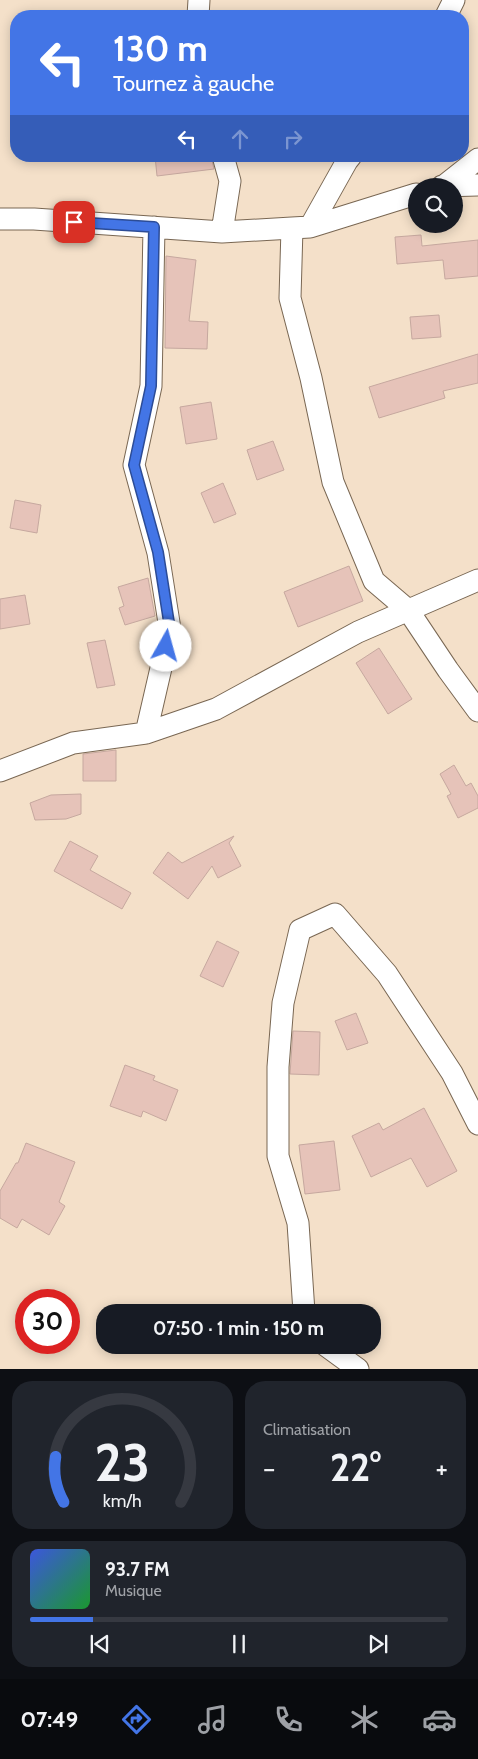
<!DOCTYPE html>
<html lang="fr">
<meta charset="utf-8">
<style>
body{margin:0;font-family:Cabin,sans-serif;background:#20242c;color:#f1f3f6;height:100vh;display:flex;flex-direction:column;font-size:19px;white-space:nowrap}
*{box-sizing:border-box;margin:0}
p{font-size:16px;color:#9ea1a6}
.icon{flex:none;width:28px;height:28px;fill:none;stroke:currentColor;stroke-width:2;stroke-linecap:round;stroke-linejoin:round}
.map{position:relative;height:1369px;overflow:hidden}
.panel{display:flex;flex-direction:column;gap:12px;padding:12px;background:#0d0f14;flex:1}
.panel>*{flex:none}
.guide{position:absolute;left:10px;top:10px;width:459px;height:152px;border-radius:20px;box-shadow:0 2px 12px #0003;background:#4375e6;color:#fff;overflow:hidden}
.fabs{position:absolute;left:408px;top:178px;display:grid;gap:10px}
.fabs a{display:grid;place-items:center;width:55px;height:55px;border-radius:50%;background:#171b24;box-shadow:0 2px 12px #0003;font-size:25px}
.speed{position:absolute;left:15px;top:1289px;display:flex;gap:10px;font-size:25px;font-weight:700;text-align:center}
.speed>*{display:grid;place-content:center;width:65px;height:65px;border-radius:50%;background:#171b24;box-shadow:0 2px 12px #0003;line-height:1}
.speed .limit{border:8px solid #d22;background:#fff;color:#111}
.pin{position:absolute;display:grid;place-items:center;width:42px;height:42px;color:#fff;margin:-21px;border-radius:10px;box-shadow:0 2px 8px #0006}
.me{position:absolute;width:55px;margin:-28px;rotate:7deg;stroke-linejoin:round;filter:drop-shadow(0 0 4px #0008)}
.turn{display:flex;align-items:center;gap:18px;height:105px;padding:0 20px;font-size:22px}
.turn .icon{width:65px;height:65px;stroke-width:2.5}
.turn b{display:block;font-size:35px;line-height:42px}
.lanes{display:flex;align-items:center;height:48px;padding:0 20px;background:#0003;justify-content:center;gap:25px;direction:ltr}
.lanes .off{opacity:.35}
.big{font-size:38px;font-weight:700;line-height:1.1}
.panel .card{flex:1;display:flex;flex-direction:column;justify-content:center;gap:8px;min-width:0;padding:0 18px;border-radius:20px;background:#20242c}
.panel .dial{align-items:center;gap:0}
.dial svg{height:130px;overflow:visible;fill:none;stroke:#363941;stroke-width:7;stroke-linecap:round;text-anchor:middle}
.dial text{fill:#f1f3f6;stroke:none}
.song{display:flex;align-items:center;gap:15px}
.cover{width:60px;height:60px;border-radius:8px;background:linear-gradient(135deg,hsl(230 70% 55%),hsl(130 70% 35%))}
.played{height:5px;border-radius:2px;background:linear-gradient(90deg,#4375e6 15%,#363941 15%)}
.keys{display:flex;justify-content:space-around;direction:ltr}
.heat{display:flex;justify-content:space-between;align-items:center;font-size:28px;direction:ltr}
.panel .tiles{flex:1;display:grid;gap:12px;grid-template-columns:1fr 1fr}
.card:last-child{grid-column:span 2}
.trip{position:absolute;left:96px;top:1304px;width:285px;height:50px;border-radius:20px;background:#171b24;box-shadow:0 2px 12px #0003;font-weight:700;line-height:50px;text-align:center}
.tab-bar{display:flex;height:80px;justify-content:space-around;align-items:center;background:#090b0e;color:#9ea1a6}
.tab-bar .icon{width:35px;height:35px}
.tab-bar .on{color:#4375e6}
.tab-bar b{font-size:22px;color:#f1f3f6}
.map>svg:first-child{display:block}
.building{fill:#e6c3b9;stroke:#c6a89f}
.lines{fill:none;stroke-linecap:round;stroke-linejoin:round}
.street-casing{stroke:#796753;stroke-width:23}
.street{stroke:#fff;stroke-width:21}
.route-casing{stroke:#2c4c96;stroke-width:12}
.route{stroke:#4375e6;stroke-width:9}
</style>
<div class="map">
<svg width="478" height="1369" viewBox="0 0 478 1369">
<rect width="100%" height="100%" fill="#f4e0c9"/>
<!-- building -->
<path class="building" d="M 155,156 L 211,156 L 214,169 L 157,176 Z
M 421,235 L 422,246 L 478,240 L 478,276 L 445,279 L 443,260 L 397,264 L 395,237 Z
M 166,256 L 196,260 L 189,321 L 208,322 L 207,349 L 165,348 Z
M 439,315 L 441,337 L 412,339 L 410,317 Z
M 478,354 L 478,383 L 443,391 L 445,398 L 379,418 L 369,387 Z
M 211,402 L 217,439 L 186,444 L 180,407 Z
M 273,441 L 284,470 L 257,480 L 247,450 Z
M 223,483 L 236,514 L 214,523 L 201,493 Z
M 15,500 L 41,505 L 37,533 L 10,528 Z
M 349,566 L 363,601 L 298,627 L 284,592 Z
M 148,578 L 155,616 L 125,625 L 119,608 L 124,606 L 118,587 Z
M 25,595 L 30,624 L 0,629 L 0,599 Z
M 105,640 L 115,685 L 97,688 L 87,643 Z
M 379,648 L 412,699 L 388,714 L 356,663 Z
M 116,750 L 116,781 L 83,781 L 83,754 Z
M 454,765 L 466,786 L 471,783 L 478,796 L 478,808 L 458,818 L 447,796 L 451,794 L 440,774 Z
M 81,794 L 81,814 L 66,819 L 35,820 L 30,803 L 51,795 Z
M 234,836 L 229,843 L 241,866 L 218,878 L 212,866 L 188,899 L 153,873 L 168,852 L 182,863 Z
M 70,841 L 98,856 L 90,870 L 131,893 L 122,909 L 54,871 Z
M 217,941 L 239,952 L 223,987 L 200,976 Z
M 356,1013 L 368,1043 L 347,1050 L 335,1021 Z
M 293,1031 L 320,1032 L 319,1075 L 290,1074 Z
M 125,1065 L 155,1076 L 153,1080 L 178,1090 L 166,1121 L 143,1111 L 141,1117 L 110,1106 Z
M 424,1108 L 457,1171 L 427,1187 L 411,1158 L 371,1177 L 352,1136 L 379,1123 L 383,1130 Z
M 334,1141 L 340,1190 L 305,1194 L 299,1145 Z
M 26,1143 L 75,1162 L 59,1202 L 65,1206 L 49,1235 L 22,1219 L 17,1228 L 0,1218 L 0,1191 L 16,1163 L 18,1163 Z"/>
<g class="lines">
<defs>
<path id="street" d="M 198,16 L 199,0
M 446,16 L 454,0
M 445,185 L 478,159
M 442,186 L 478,185
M 0,219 L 34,219 L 222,232 L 292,228 L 310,227 L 416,194
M 310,227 L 347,161 L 351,156
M 292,228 L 290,298 L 311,378 L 333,482 L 374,581 L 408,610 L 448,670 L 478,711
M 222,232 L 230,181 L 223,156
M 146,733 L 170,629 L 158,553 L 134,465 L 151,386 L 154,227
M 0,771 L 73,743 L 146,733 L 216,709 L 358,632 L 478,580
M 304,1312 L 298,1223 L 278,1156 L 278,1067 L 283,1003 L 300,930 L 335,914 L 387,974 L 452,1073 L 478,1124
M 325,1345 L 358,1369"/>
</defs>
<!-- street casing -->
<use href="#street" class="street-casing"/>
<!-- street -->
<use href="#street" class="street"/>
</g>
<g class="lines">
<defs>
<path id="route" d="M 74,222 L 154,227 L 151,386 L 134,465 L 158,552 L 170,629 L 166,646"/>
</defs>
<!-- route casing -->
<use href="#route" class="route-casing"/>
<!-- route -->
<use href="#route" class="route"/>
</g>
</svg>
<div class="fabs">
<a><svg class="icon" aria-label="search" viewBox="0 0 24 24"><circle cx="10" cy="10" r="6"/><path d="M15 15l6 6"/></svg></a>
</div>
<div class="speed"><div class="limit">30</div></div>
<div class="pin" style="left:74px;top:222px;background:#d93025"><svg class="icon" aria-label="arrive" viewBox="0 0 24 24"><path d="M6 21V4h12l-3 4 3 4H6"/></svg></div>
<svg class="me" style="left:166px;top:646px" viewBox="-20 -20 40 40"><circle r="19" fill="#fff"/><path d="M0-13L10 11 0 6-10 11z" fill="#4375e6"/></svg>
<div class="trip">07:50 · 1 min · 150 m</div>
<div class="guide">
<div class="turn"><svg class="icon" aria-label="left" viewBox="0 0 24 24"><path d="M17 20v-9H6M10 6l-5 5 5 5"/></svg><div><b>130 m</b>Tournez à gauche</div></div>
<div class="lanes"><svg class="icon" aria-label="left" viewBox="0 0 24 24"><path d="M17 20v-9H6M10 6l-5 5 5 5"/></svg><svg class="icon off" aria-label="ahead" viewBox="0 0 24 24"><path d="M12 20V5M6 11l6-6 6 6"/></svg><svg class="icon off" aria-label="right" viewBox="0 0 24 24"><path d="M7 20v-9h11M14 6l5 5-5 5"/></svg></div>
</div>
</div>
<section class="panel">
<div class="tiles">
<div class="card dial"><svg viewBox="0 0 100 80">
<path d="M14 69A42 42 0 1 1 86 69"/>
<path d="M14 69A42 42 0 0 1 9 41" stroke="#4375e6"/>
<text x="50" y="56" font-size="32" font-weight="700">23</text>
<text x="50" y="72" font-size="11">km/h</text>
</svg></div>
<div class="card"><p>Climatisation</p>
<div class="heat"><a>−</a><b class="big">22°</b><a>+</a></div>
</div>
<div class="card">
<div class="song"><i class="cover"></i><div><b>93.7 FM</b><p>Musique</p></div></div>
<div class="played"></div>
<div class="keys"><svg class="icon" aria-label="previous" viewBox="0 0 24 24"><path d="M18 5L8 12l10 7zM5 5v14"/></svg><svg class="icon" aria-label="pause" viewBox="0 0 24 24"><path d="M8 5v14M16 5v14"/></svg><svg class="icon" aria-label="next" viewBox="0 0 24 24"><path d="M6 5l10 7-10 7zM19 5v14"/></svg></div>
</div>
</div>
</section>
<nav class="tab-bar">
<b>07:49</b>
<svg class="icon on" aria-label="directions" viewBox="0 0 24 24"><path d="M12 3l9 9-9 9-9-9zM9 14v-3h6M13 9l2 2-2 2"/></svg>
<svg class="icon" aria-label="music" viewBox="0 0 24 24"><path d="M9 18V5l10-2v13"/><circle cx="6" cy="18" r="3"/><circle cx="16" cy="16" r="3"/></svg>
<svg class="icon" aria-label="phone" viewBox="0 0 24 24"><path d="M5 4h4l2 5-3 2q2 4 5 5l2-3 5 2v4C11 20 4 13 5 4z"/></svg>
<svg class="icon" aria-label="climate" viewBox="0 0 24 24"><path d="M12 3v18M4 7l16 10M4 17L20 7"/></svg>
<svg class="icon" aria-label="car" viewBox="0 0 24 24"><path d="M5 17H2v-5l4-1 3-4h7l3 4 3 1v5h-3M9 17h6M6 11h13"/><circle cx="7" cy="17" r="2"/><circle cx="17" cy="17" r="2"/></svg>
</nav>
